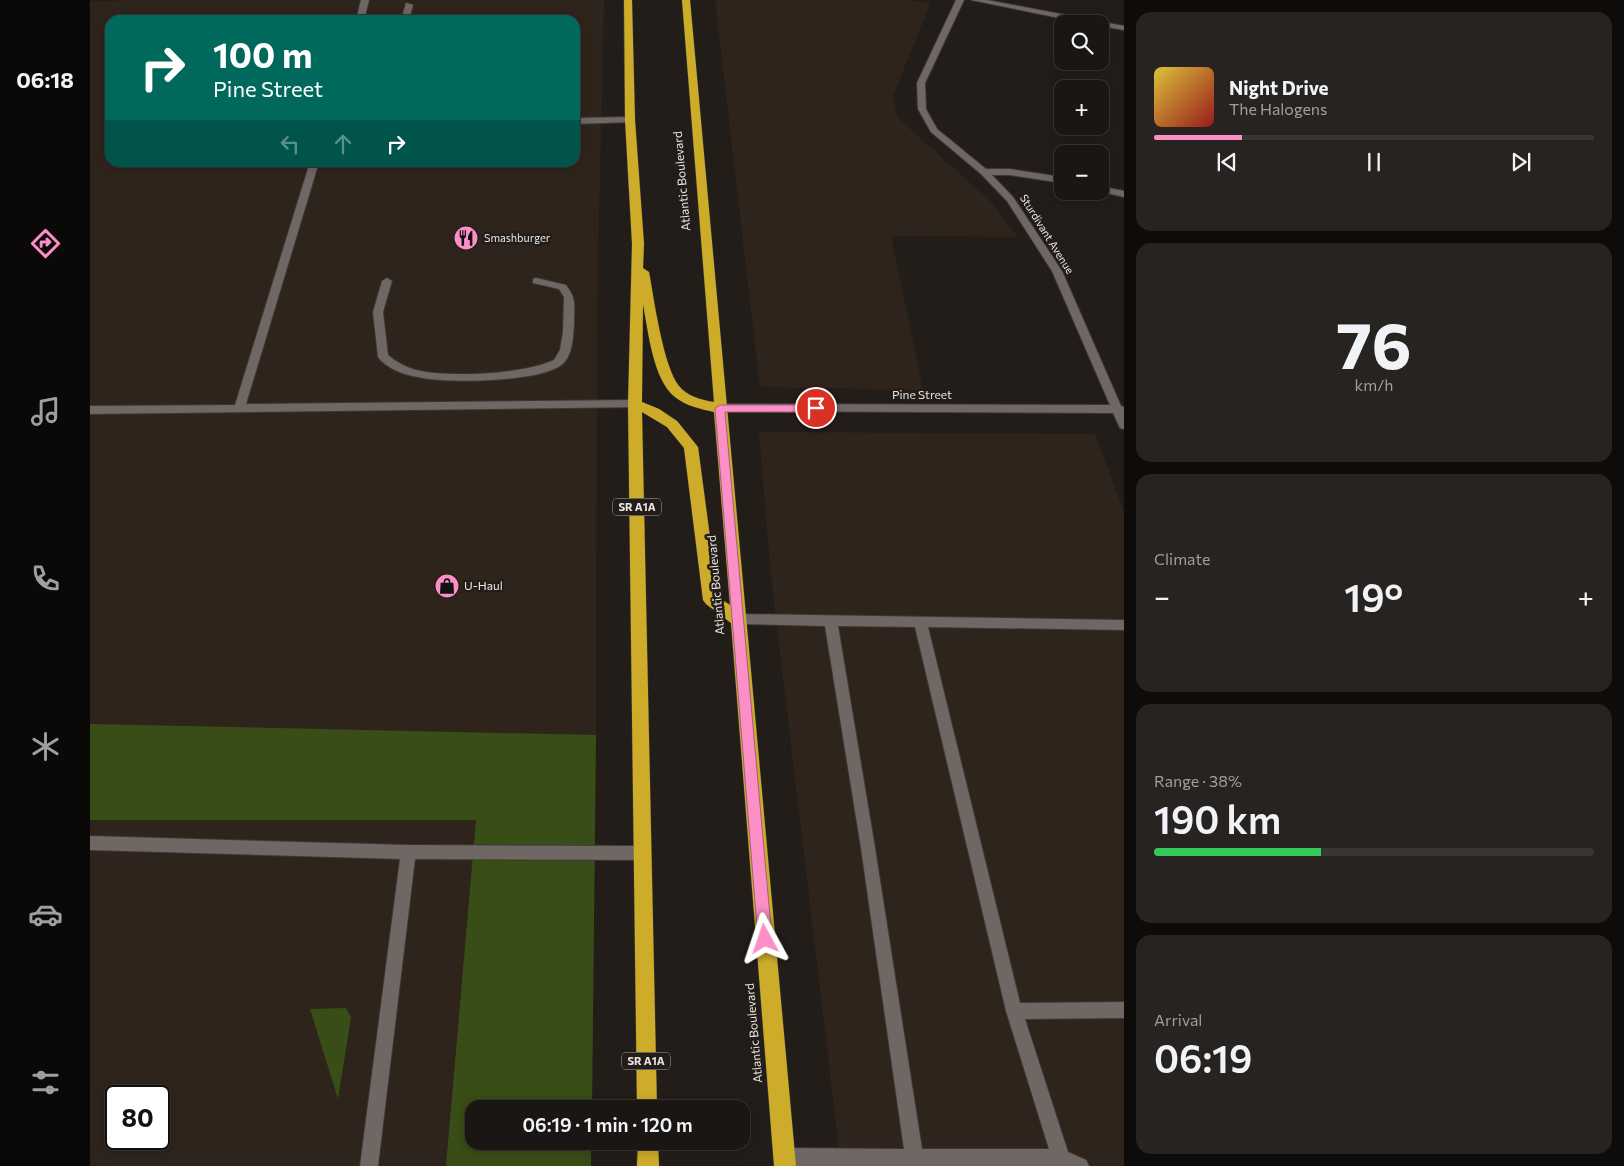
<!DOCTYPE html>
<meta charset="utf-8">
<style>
body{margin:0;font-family:Commissioner,sans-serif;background:#272321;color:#f1f3f6;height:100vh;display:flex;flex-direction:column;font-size:19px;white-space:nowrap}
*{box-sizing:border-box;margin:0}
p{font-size:16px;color:#9f9fa0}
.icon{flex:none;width:28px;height:28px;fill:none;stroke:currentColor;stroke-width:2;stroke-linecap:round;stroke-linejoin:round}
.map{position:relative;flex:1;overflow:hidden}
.side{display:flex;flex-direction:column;gap:12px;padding:12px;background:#0e0c0a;width:500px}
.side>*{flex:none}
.guide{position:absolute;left:15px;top:15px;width:475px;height:152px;border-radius:15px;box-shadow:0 2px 12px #0003,0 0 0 1px #383533;background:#00695c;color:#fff;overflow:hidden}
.fabs{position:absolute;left:964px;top:15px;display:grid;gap:10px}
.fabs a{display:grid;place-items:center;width:55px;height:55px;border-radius:10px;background:#1a1613;box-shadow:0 2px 12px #0003,0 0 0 1px #383533;font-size:25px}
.speed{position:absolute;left:15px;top:1085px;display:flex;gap:10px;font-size:25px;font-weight:700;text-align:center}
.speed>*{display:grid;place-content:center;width:65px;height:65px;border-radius:50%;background:#1a1613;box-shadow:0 2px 12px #0003,0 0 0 1px #383533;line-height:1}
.speed .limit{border:2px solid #111;border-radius:8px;background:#fff;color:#111}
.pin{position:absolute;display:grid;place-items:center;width:42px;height:42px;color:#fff;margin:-21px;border:2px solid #fff;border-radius:50%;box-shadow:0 1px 5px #0007}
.me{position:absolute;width:55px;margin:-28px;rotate:355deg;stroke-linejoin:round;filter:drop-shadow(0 0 4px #0008)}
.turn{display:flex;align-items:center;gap:18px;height:105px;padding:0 25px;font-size:22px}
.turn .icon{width:65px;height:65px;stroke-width:2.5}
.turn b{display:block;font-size:35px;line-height:42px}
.lanes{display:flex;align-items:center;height:48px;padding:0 25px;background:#0003;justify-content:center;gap:25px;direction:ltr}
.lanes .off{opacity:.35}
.big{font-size:38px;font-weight:600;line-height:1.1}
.side .widget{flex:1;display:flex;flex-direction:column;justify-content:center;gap:8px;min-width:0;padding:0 18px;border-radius:15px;background:#272321}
.side .dial{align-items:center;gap:0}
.dial b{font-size:65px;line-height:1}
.song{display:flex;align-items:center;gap:15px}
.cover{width:60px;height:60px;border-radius:8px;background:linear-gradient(135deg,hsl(50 70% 55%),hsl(0 70% 35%))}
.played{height:5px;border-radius:2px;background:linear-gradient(90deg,#fb8fc6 20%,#383533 20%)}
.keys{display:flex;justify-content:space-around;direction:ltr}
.heat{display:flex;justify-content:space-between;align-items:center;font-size:28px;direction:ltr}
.charge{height:8px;border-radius:4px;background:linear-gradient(90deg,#34c759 38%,#383533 0)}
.trip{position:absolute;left:375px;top:1100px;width:285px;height:50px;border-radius:15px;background:#1a1613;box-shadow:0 2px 12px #0003,0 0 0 1px #383533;font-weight:600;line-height:50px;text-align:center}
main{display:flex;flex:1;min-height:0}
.menu{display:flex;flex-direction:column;width:90px;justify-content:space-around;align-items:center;background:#0a0908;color:#9f9fa0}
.menu .icon{width:35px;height:35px}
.menu .selected{color:#fb8fc6}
.menu b{font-size:22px;color:#f1f3f6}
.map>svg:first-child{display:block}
.built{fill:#2e241c;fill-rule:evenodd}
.green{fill:#394d17}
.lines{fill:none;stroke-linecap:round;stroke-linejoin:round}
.lane-casing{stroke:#3c3835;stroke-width:2}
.street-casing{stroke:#3c3835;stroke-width:2}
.secondary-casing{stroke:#3c3835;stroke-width:2}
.highway-casing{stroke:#3c3835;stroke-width:1}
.lane{fill:#6e6763;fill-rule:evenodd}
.street{fill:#6e6763;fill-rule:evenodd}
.secondary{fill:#6e6763;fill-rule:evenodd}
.highway{fill:#ccac29;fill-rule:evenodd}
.route{fill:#fb8fc6;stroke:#a35d81}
.labels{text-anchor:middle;stroke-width:5;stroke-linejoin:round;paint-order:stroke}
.far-street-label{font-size:11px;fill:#e8e4e1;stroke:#231d19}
.far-poi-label{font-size:11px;fill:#e8e4e1;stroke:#231d19;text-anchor:start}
.shield{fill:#231d19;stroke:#ada8a5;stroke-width:1}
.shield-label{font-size:11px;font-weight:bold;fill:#e8e4e1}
.street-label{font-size:12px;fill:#e8e4e1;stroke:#231d19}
.poi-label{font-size:12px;fill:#e8e4e1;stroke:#231d19;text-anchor:start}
</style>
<main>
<nav class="menu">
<b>06:18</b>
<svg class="icon selected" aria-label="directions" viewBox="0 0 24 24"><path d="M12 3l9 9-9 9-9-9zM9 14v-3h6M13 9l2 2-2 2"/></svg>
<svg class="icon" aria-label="music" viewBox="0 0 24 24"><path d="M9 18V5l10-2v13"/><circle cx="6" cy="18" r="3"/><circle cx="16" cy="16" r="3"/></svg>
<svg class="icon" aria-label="phone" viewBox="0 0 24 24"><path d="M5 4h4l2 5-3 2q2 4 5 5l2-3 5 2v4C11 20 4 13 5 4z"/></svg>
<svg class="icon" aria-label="climate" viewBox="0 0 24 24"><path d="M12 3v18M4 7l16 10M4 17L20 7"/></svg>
<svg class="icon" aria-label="car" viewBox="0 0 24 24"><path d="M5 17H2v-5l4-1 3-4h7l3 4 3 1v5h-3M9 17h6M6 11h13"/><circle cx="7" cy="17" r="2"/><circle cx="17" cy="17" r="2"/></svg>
<svg class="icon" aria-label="filters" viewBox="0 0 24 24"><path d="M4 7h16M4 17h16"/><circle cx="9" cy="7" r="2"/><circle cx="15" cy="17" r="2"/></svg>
</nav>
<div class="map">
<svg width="1034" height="1166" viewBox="0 0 1034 1166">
<rect width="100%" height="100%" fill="#231d19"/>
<!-- built -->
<path class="built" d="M 40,0 L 514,0 L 507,300 L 506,735 L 502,1109 L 384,1109 L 384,1141 L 501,1141 L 501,1166 L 0,1166 L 0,2 ZM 20,20 L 485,20 L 485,162 L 20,162 ZM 26,1096 L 69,1096 L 69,1139 L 26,1139 Z
M 625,0 L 819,0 L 840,4 L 803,96 L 807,117 L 900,201 L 928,237 L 801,236 L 833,390 L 670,387 Z
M 669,432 L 1005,434 L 1034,512 L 1034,1166 L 751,1166 L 681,576 Z"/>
<!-- green -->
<path class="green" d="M 0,724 L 506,735 L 502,1109 L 384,1109 L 384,1141 L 501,1141 L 501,1166 L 356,1166 L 386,820 L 0,820 Z
M 256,1008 L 261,1017 L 248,1099 L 220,1009 Z"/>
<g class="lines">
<defs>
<path id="lane" d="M 271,0 L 279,0 L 274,20 L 266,20 Z
M 316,3 L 323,5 L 319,20 L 311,20 Z
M 540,117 L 544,120 L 543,122 L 485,124 L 485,118 Z
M 220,162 L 229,162 L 156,404 L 545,400 L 550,404 L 549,407 L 0,414 L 0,406 L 145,405 Z
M 297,278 L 302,281 L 293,312 L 298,355 C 306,362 316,367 326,370 C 357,378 435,374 464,360 L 470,350 L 473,332 L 474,297 L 469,289 L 443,283 L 443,279 L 446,278 L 476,285 C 487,300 484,305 484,324 C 483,337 483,358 470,366 C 446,382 356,384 328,377 C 314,375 296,368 288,357 L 283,312 L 292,281 Z
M 648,614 L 1034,620 L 1034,630 L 838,627 L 930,1003 L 1034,1002 L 1034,1018 L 935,1019 L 978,1152 L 996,1160 L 999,1166 L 694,1166 L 688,1163 L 685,1157 L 688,1151 L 694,1148 L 814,1149 L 771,848 L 735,626 L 648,624 L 643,623 L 642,619 L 643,615 ZM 748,626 L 825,627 L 916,1011 L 959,1149 L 832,1149 L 785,848 Z
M 0,836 L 318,845 L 552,846 L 557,848 L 559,853 L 557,858 L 552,860 L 325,859 L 288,1166 L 270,1166 L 310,859 L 0,850 Z"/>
<path id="street" d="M 866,0 L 874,0 L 835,83 L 836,109 L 847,129 L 896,169 L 920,169 L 972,177 L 972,183 L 920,175 L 902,175 L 923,197 L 972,271 L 1031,406 L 1034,407 L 1034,429 L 1030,428 L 1023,413 L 626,411 L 625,408 L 626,405 L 630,404 L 1020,405 L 962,271 L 917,201 L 891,174 L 841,132 L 828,109 L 827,83 Z
M 1010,186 L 1034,191 L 1034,197 L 1008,191 L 1010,191 Z"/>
<path id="secondary" d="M 881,0 L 897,0 L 1034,26 L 1034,30 L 1010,26 L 1010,24 L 999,24 Z"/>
<path id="highway" d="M 534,0 L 542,0 L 545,120 L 554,244 L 553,268 L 559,272 C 564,299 573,366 589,386 C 597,396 611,400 624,402 L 592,0 L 600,0 L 706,1166 L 684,1166 L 641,623 L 616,604 L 613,600 L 594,448 L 577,427 L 552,412 L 567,1109 L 547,1109 L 538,404 L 542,244 L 535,120 ZM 553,304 C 558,330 563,380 585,397 C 596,406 611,409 624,412 L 640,605 L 628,597 L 608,447 L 587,421 L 569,409 L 552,402 Z
M 548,1141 L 568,1141 L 569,1166 L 547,1166 Z"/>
</defs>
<!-- lane casing -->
<use href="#lane" class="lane-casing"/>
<!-- street casing -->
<use href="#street" class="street-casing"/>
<!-- secondary casing -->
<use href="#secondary" class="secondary-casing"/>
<!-- highway casing -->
<use href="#highway" class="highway-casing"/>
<!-- lane -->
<use href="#lane" class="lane"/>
<!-- street -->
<use href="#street" class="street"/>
<!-- secondary -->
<use href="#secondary" class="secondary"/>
<!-- highway -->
<use href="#highway" class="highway"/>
</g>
<!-- route -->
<path class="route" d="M 630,405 L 726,405 L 731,408 L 726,412 L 635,412 L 682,939 L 680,944 L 675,946 L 670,944 L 668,939 L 625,408 Z"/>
<!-- icons -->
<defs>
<symbol id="restaurant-disc" viewBox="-11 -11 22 22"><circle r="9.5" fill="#fb8fc6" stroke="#231d19"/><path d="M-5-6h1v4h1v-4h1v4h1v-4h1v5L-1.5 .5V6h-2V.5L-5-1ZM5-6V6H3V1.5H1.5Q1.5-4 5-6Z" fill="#111"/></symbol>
<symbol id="shop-disc" viewBox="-11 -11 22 22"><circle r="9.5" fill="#fb8fc6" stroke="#231d19"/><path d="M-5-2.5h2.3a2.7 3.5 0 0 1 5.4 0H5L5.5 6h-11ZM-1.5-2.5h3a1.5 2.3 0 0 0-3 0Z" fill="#111"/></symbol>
</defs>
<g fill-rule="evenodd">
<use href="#restaurant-disc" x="362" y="224" width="28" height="28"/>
<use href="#shop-disc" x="343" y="572" width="28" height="28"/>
</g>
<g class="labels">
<!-- far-street labels -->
<g class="far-street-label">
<text transform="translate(957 234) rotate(58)" y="4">Sturdivant Avenue</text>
</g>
<!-- far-poi labels -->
<g class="far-poi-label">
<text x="394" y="242">Smashburger</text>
</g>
<!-- shield labels -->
<g class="shield">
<rect x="523" y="498.5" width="48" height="17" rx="4"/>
<rect x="532" y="1052.5" width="48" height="17" rx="4"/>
</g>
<g class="shield-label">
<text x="547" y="511">SR A1A</text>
<text x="556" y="1065">SR A1A</text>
</g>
<!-- street labels -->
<g class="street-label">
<text transform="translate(592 181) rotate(-95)" y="4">Atlantic Boulevard</text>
<text x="832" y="399">Pine Street</text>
<text transform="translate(626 585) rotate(-95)" y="4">Atlantic Boulevard</text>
<text transform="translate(664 1033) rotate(-95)" y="4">Atlantic Boulevard</text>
</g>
<!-- poi labels -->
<g class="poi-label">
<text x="374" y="590">U-Haul</text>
</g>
</g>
</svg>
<div class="fabs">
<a><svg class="icon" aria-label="search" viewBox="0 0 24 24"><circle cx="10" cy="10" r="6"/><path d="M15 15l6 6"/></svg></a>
<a>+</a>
<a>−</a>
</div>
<div class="speed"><div class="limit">80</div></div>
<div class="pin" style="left:726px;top:408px;background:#d93025"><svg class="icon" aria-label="arrive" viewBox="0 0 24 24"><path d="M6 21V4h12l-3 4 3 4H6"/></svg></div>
<svg class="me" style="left:675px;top:939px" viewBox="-20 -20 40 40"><path d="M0-17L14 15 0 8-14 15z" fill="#fb8fc6" stroke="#fff" stroke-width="4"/></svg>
<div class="trip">06:19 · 1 min · 120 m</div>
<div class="guide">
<div class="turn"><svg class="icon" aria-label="right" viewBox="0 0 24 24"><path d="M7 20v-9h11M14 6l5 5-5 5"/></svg><div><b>100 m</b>Pine Street</div></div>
<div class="lanes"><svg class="icon off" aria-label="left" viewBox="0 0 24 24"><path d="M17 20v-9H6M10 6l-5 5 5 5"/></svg><svg class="icon off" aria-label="ahead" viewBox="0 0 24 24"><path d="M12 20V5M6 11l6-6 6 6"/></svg><svg class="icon" aria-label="right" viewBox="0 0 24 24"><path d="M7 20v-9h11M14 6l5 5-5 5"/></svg></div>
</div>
</div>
<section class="side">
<div class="widget">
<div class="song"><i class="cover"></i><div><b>Night Drive</b><p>The Halogens</p></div></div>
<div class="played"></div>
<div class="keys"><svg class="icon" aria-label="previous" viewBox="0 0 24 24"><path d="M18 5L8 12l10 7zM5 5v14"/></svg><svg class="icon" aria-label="pause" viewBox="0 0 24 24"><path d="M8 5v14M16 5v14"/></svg><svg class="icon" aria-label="next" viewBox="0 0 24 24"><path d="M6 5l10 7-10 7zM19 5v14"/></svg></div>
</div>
<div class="widget dial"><b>76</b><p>km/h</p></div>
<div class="widget"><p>Climate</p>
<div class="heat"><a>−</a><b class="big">19°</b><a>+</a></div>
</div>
<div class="widget"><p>Range · 38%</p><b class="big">190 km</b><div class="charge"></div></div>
<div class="widget"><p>Arrival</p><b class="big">06:19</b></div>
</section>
</main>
